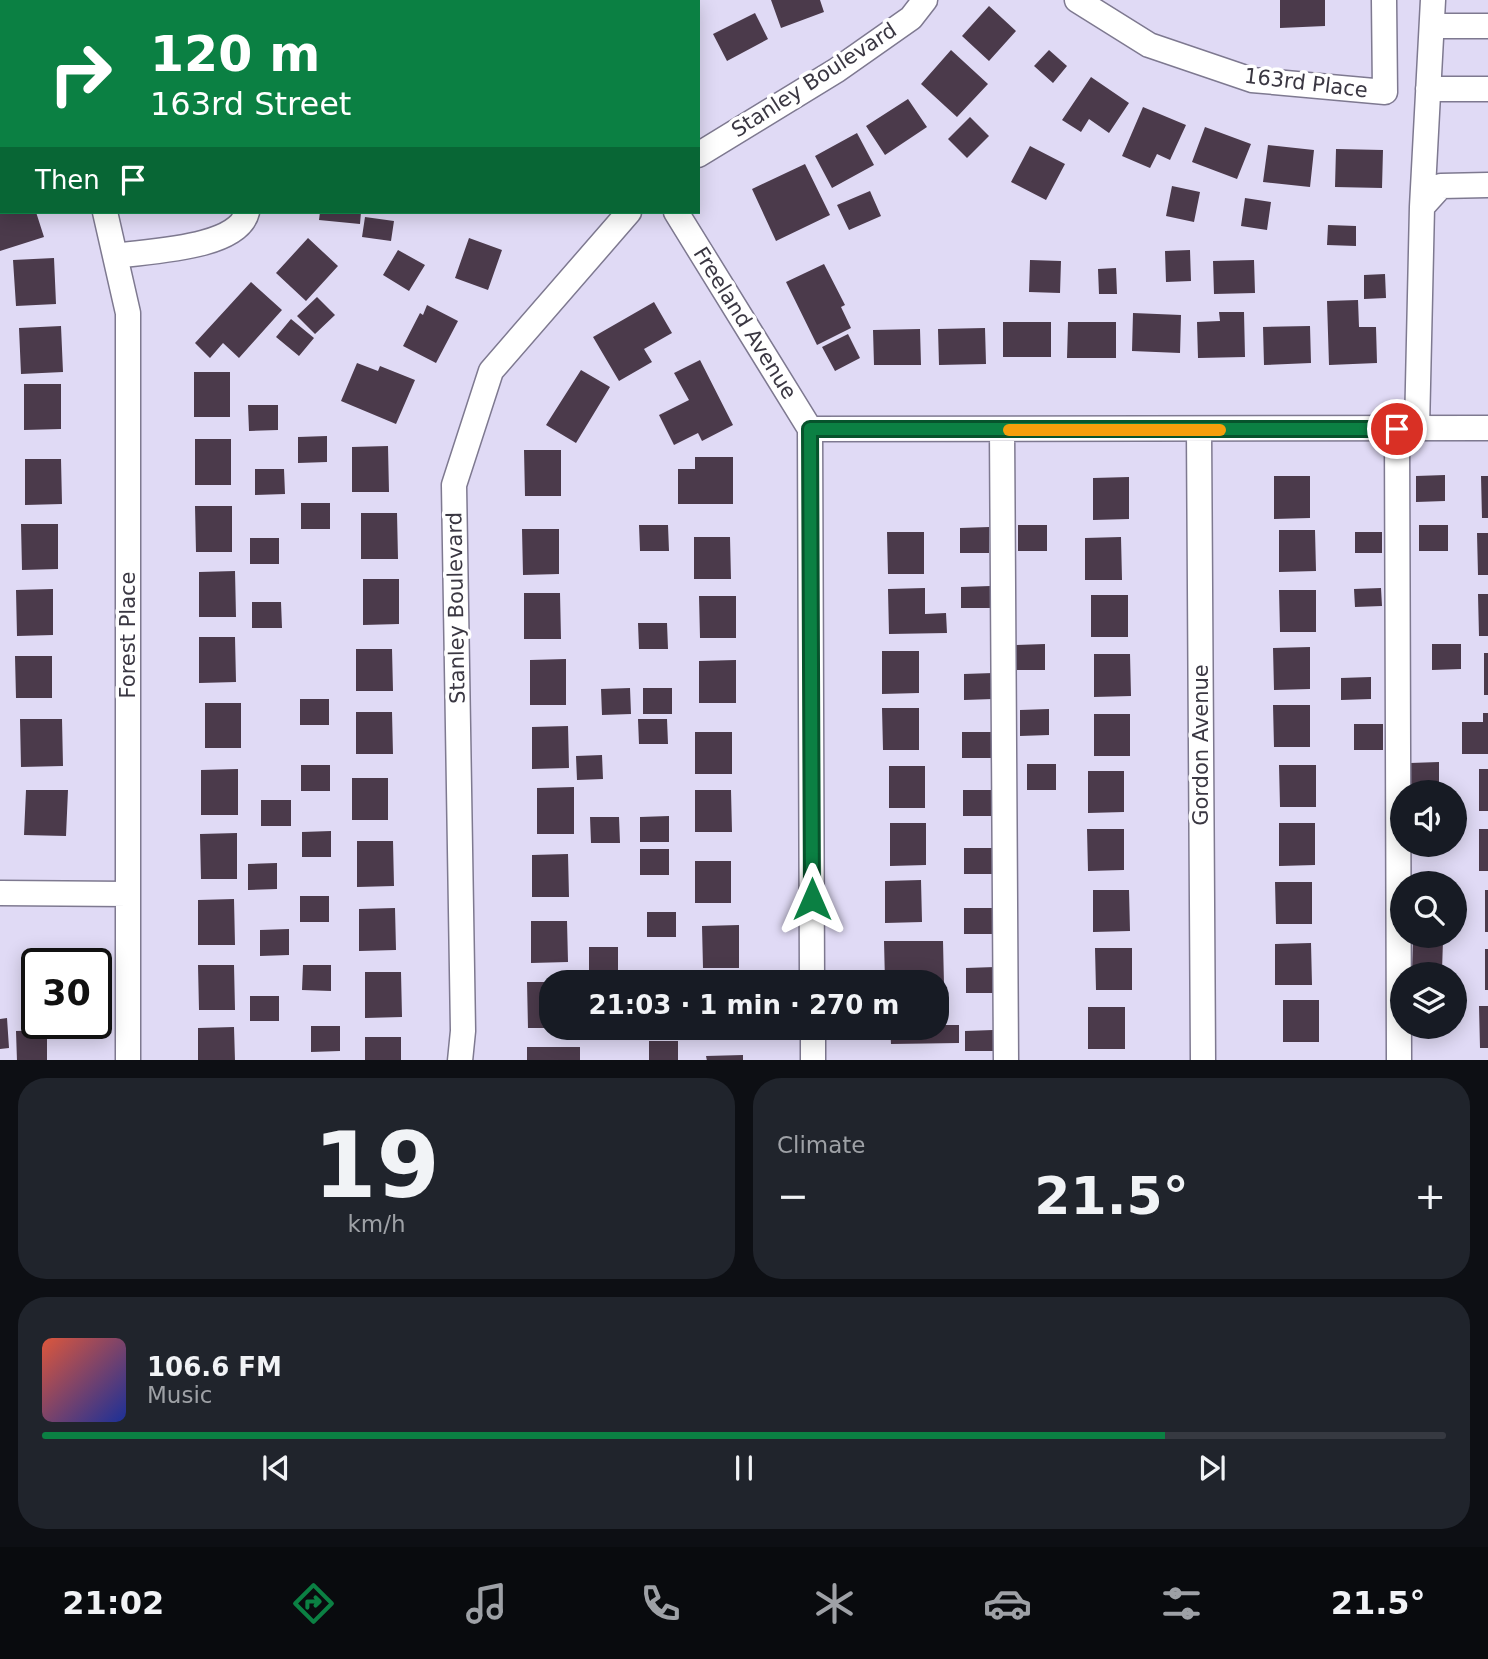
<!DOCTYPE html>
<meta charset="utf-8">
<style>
body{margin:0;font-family:"DejaVu Sans",sans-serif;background:#20242c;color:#f1f3f6;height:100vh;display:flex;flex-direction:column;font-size:26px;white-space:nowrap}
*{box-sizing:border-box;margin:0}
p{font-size:23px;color:#9ea1a6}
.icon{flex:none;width:38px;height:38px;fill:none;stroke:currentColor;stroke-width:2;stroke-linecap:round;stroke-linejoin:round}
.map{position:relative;height:1060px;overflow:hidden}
.panel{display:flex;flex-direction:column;gap:18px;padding:18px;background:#0d0f14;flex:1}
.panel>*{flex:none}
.guide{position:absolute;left:0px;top:0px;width:700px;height:214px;box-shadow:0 4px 18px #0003;background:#0b8043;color:#fff;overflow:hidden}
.tools{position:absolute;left:1390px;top:780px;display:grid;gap:14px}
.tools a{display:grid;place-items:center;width:77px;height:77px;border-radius:50%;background:#171b24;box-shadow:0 4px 18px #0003;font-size:35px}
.speed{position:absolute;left:21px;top:948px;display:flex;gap:14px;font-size:35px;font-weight:700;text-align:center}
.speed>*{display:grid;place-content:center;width:91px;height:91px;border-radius:50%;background:#171b24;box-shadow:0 4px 18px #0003;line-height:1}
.speed .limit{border:4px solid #111;border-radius:10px;background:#fff;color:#111}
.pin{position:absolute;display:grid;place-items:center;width:60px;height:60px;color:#fff;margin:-30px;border:4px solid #fff;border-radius:50%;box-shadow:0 2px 7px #0007}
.me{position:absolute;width:77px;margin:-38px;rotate:0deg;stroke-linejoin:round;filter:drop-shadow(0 0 5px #0008)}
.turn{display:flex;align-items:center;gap:24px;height:147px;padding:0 35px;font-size:32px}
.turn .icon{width:91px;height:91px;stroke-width:2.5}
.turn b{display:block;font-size:49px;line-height:60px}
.then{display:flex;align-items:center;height:66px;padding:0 35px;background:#0003;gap:14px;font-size:26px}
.big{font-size:52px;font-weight:700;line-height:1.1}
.panel .tile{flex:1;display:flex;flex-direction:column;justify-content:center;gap:10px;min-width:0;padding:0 24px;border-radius:28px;background:#20242c}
.panel .dial{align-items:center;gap:0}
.dial b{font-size:91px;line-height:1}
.song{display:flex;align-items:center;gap:21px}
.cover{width:84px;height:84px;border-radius:10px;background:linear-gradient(135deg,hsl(10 70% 55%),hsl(230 70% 35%))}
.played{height:7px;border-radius:4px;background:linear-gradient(90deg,#0b8043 80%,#363941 80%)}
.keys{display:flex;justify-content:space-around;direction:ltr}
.heat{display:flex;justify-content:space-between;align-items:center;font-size:38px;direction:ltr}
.panel .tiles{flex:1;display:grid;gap:18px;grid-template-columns:1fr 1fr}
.tile:last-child{grid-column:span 2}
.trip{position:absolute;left:539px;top:970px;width:410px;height:70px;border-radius:28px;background:#171b24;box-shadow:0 4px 18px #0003;font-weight:700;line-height:70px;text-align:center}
.dock{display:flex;height:112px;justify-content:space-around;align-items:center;background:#090b0e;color:#9ea1a6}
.dock .icon{width:49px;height:49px}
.dock .on{color:#0b8043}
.dock b{font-size:32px;color:#f1f3f6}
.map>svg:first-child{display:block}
.building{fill:#4b3a4b}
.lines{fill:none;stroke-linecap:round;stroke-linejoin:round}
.minor-casing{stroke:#7e7990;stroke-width:27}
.minor{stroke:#fff;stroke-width:24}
.route-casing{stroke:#07532c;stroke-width:18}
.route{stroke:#0b8043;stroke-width:12}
.slow{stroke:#f59e0b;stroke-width:12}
.labels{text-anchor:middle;stroke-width:7;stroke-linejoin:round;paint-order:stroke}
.street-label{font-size:21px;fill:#3a3742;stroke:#fff}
</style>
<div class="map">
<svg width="1488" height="1061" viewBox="0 0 1488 1061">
<rect width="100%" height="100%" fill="#e0daf5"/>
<!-- building -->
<path class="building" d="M 771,0 L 820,0 L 824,12 L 781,28 Z
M 1280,0 L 1325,0 L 1325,26 L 1280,28 Z
M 989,6 L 1016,31 L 989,61 L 962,36 Z
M 755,13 L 768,39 L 727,61 L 713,34 Z
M 951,50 L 988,84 L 957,117 L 921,84 Z
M 1049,50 L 1067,66 L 1053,83 L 1034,66 Z
M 1091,77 L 1129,103 L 1109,133 L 1089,119 L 1081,132 L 1062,120 Z
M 908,99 L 927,127 L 885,155 L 866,126 Z
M 1143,107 L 1186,125 L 1170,160 L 1157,154 L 1150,168 L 1122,156 Z
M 970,117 L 989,136 L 967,158 L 948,139 Z
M 1205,127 L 1251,144 L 1237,179 L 1192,162 Z
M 857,133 L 874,165 L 832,188 L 815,156 Z
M 1268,145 L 1314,150 L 1310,187 L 1263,182 Z
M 1030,146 L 1065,164 L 1046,200 L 1011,182 Z
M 1336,149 L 1383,150 L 1382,188 L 1335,187 Z
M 805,164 L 830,215 L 776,241 L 752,189 Z
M 1172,186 L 1200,192 L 1194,222 L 1166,216 Z
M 870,191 L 881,216 L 849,230 L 837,205 Z
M 1245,198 L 1271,202 L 1267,230 L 1241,226 Z
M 0,212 L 36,212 L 44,237 L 0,251 Z
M 320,212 L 361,212 L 360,224 L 319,220 Z
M 365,217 L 394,221 L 391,241 L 362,237 Z
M 1328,225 L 1356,226 L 1356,246 L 1327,245 Z
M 308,238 L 338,266 L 306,301 L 276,273 Z
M 469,238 L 502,250 L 488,290 L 455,278 Z
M 398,250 L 425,265 L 409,291 L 383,275 Z
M 1190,250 L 1191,281 L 1166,282 L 1165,251 Z
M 54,258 L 56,304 L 16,306 L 13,260 Z
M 1030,260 L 1061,261 L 1060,293 L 1029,292 Z
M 1254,260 L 1255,293 L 1214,294 L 1213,261 Z
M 824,264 L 845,305 L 841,307 L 851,328 L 817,345 L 786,282 Z
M 1116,268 L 1117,294 L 1099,294 L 1098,269 Z
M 1385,274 L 1386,298 L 1364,299 L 1364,275 Z
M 251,282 L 282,310 L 239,358 L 223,343 L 210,358 L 195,343 Z
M 317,297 L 335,315 L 315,334 L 297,316 Z
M 1358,300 L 1359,327 L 1376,327 L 1377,363 L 1329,365 L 1327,301 Z
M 654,302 L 672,333 L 644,349 L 652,362 L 619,381 L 593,337 Z
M 427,305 L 458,321 L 436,363 L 403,346 L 420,313 L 423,315 Z
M 1219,312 L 1244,312 L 1245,357 L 1198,358 L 1197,322 L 1220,321 Z
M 1133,313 L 1181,315 L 1180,353 L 1132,351 Z
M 291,319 L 314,338 L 299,356 L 276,337 Z
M 1003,322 L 1051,322 L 1051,357 L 1003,357 Z
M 1068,322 L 1116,322 L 1116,358 L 1067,358 Z
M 61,326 L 63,372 L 21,374 L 19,328 Z
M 1310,326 L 1311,363 L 1264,365 L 1263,327 Z
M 985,328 L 986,364 L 939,365 L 938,329 Z
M 920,329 L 921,365 L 874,365 L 873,330 Z
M 848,334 L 860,358 L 835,371 L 822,347 Z
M 700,360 L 733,425 L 702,441 L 698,433 L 674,445 L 659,415 L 689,400 L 674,373 Z
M 357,363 L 378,371 L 380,366 L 415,380 L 396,424 L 341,401 Z
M 581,370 L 610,387 L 576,443 L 546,425 Z
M 194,372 L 230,372 L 230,417 L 194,417 Z
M 24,384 L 61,384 L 61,429 L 24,430 Z
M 248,405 L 278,405 L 278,430 L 249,431 Z
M 327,436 L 327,462 L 298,463 L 298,437 Z
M 195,439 L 231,439 L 231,485 L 195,485 Z
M 388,446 L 389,492 L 352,492 L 352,447 Z
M 524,450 L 561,450 L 561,496 L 525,496 Z
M 695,457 L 733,457 L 733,504 L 678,504 L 678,469 L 695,469 Z
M 25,459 L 61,459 L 62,504 L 25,505 Z
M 255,469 L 284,469 L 285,494 L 255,495 Z
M 1445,475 L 1445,501 L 1416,502 L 1416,476 Z
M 1274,476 L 1310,476 L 1310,518 L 1274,519 Z
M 1481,476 L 1488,476 L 1488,518 L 1482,518 Z
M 1129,477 L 1129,519 L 1093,520 L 1093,478 Z
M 301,503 L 330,503 L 330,529 L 301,529 Z
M 195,506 L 232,506 L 232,552 L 196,552 Z
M 361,513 L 397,513 L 398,559 L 361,559 Z
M 21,524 L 58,524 L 58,569 L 22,570 Z
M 639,525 L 668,525 L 669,551 L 640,551 Z
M 1018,525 L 1047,525 L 1047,551 L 1018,551 Z
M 1419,525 L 1448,525 L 1448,551 L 1419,551 Z
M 989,527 L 989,553 L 960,553 L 960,528 Z
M 522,529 L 559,529 L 559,574 L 523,575 Z
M 1279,530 L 1315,530 L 1316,571 L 1279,572 Z
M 887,532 L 924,532 L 924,574 L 888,574 Z
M 1355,532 L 1382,532 L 1382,553 L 1355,553 Z
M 1477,533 L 1488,533 L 1488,575 L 1478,575 Z
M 694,537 L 730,537 L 731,579 L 694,579 Z
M 1121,537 L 1122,580 L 1085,580 L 1085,538 Z
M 250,538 L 279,538 L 279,564 L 250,564 Z
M 235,571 L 236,617 L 199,617 L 199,572 Z
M 363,579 L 399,579 L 399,624 L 363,625 Z
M 990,586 L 990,608 L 961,608 L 961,587 Z
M 925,588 L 925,614 L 946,613 L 947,633 L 889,634 L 888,589 Z
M 1381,588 L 1382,606 L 1355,607 L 1354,589 Z
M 53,589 L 53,635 L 17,636 L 16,590 Z
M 1279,590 L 1316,590 L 1316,632 L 1280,632 Z
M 524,593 L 560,593 L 561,639 L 524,639 Z
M 1478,594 L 1488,594 L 1488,636 L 1479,636 Z
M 1091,595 L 1128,595 L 1128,637 L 1091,637 Z
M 699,596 L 736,596 L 736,638 L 700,638 Z
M 252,602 L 281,602 L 282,628 L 252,628 Z
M 638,623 L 667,623 L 668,649 L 639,649 Z
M 199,637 L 235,637 L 236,682 L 199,683 Z
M 1045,644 L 1045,670 L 1015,670 L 1015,645 Z
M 1432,644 L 1461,644 L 1461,669 L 1432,670 Z
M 1310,647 L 1310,689 L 1274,690 L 1273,648 Z
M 356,649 L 392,649 L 393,691 L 356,691 Z
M 882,651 L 919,651 L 919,693 L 882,694 Z
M 1484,653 L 1488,653 L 1488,695 L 1484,695 Z
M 1094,654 L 1130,654 L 1131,696 L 1094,697 Z
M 15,656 L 52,656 L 52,698 L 16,698 Z
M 566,659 L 566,705 L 530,705 L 530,660 Z
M 736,660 L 736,703 L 699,703 L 699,661 Z
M 993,673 L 993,699 L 964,700 L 964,674 Z
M 1371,677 L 1371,699 L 1341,700 L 1341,678 Z
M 630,688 L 631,714 L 602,715 L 601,689 Z
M 643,688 L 672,688 L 672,714 L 643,714 Z
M 300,699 L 329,699 L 329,725 L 300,725 Z
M 205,703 L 241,703 L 241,748 L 205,748 Z
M 1273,705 L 1310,705 L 1310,747 L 1274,747 Z
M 882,708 L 919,708 L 919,750 L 883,750 Z
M 1049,709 L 1049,735 L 1020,736 L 1020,710 Z
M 356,712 L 392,712 L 393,754 L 356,754 Z
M 1483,713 L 1488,713 L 1488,754 L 1462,754 L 1462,722 L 1483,722 Z
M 1094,714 L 1130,714 L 1130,756 L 1094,756 Z
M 20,719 L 62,719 L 63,766 L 21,767 Z
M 638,719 L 667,719 L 668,744 L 639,744 Z
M 1354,724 L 1383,724 L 1383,750 L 1354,750 Z
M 568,726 L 569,768 L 532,769 L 532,727 Z
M 695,732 L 732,732 L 732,774 L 695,774 Z
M 962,732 L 991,732 L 991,758 L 962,758 Z
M 602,755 L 603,779 L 577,780 L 576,756 Z
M 1439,762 L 1439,788 L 1410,789 L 1410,763 Z
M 1027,764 L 1056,764 L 1056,790 L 1027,790 Z
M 301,765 L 330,765 L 330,791 L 301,791 Z
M 1279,765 L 1316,765 L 1316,807 L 1280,807 Z
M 889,766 L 925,766 L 925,808 L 889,808 Z
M 238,769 L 238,815 L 201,815 L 201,770 Z
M 1479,769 L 1488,769 L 1488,811 L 1479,811 Z
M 1088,771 L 1124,771 L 1124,812 L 1088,813 Z
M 352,778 L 388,778 L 388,820 L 352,820 Z
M 574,787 L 574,834 L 537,834 L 537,788 Z
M 26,790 L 68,790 L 66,836 L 24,835 Z
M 695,790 L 731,790 L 732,832 L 695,832 Z
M 963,790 L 992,790 L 992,816 L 963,816 Z
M 261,800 L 291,800 L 291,826 L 261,826 Z
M 669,816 L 669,842 L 640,842 L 640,817 Z
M 590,817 L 619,817 L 620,843 L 591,843 Z
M 890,823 L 926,823 L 926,865 L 890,866 Z
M 1279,823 L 1315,823 L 1315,865 L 1279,866 Z
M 1087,829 L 1124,829 L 1124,870 L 1088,871 Z
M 1479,829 L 1488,829 L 1488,871 L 1479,871 Z
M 331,831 L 331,857 L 302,857 L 302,832 Z
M 237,833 L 237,879 L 201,879 L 200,834 Z
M 357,841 L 393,841 L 394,886 L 357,887 Z
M 964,848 L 993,848 L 993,874 L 964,874 Z
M 640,849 L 669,849 L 669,875 L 640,875 Z
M 568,854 L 569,897 L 532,897 L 532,855 Z
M 695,861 L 731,861 L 731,903 L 695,903 Z
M 277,863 L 277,889 L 248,890 L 248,864 Z
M 921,880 L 922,922 L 885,923 L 885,881 Z
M 1275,882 L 1312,882 L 1312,924 L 1276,924 Z
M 1093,890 L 1129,890 L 1130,931 L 1093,932 Z
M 1485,890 L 1488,890 L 1488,932 L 1485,932 Z
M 300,896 L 329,896 L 329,922 L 300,922 Z
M 234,899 L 235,945 L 198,945 L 198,900 Z
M 395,908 L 396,950 L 359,951 L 359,909 Z
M 964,908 L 993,908 L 993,934 L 964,934 Z
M 647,912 L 676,912 L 676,937 L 647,937 Z
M 531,921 L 567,921 L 568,962 L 531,963 Z
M 739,925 L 739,968 L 703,968 L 702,926 Z
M 289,929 L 289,955 L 260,956 L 260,930 Z
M 1413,939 L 1443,940 L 1442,971 L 1412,970 Z
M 884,941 L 943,941 L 944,985 L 936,985 L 936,982 L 885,982 Z
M 1311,943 L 1312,985 L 1275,985 L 1275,944 Z
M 589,947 L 618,947 L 618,973 L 589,973 Z
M 1095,948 L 1132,948 L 1132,990 L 1096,990 Z
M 1485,949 L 1488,949 L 1488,990 L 1485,990 Z
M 69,957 L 69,964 L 37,964 L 37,1004 L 28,1004 L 27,958 Z
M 198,965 L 234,965 L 235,1010 L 199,1010 Z
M 303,965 L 331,965 L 331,991 L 302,990 Z
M 995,967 L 995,993 L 966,993 L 966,968 Z
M 365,972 L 401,972 L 402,1017 L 365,1018 Z
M 527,982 L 551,982 L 551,1028 L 528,1028 Z
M 250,996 L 279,996 L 279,1021 L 250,1021 Z
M 1283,1000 L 1319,1000 L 1319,1042 L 1283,1042 Z
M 936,1001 L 939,1001 L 940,1025 L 959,1025 L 959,1043 L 891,1044 L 890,1027 L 936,1027 Z
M 1479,1006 L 1488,1006 L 1488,1048 L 1480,1048 Z
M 1088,1007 L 1125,1007 L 1125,1049 L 1088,1049 Z
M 7,1018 L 9,1048 L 0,1049 L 0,1019 Z
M 311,1026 L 340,1026 L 340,1051 L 311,1052 Z
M 234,1027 L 235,1061 L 198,1061 L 198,1028 Z
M 596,1027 L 625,1027 L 625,1035 L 596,1036 Z
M 647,1027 L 676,1027 L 676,1035 L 647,1035 Z
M 47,1030 L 47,1060 L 17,1061 L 16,1031 Z
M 993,1030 L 993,1051 L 965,1051 L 965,1031 Z
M 365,1037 L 401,1037 L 401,1061 L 365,1061 Z
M 649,1041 L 678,1041 L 678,1061 L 649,1061 Z
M 527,1047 L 580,1047 L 580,1061 L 527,1061 Z
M 743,1055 L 743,1061 L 707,1061 L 706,1056 Z"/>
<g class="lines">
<defs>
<path id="minor" d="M 560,0 L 561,2
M 1077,0 L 1149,45 L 1252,80 L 1385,92 L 1384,0
M 0,10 L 2,12
M 1432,26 L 1488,26
M 1428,89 L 1488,89
M 698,155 L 837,70 L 911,18 L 925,0
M 1422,207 L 1433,0
M 105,212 L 128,313 L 128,1061
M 676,212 L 810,429 L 812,982
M 115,256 C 147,251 238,249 247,212
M 810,429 L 1488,428
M 1002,429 L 1006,1061
M 1397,429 L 1399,1061
M 1417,429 L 1422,207 L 1441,186 L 1488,185
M 1199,430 L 1203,1061
M 0,893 L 128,894
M 813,1027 L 813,1061
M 460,1061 L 463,1031 L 454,485 L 491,371 L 629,212"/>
</defs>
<!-- minor casing -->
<use href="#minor" class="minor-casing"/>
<!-- minor -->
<use href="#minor" class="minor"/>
</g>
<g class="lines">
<defs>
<path id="route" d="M 812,899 L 810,429 L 1397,429"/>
</defs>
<!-- route casing -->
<use href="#route" class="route-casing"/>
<!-- route -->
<use href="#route" class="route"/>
<!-- slow -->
<path class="slow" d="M 1009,430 L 1220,430"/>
</g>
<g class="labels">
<!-- street labels -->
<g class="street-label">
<text transform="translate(814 80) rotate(-33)" y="7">Stanley Boulevard</text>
<text transform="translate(1306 83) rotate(7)" y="7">163rd Place</text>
<text transform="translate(745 323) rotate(58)" y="7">Freeland Avenue</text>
<text transform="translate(456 608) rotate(-91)" y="7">Stanley Boulevard</text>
<text transform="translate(128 635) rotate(-90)" y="7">Forest Place</text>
<text transform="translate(1201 745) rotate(-90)" y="7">Gordon Avenue</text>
</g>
</g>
</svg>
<div class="tools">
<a><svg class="icon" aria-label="sound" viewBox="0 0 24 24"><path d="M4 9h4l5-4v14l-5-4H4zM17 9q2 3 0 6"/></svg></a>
<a><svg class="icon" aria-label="search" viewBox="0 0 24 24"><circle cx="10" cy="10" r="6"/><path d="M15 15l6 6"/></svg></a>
<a><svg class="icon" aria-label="layers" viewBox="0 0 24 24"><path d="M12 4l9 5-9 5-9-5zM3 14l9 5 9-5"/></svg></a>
</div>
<div class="speed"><div class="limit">30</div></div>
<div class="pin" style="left:1397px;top:429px;background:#d93025"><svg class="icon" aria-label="arrive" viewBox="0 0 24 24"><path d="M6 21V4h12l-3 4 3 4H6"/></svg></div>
<svg class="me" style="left:812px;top:899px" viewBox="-20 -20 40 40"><path d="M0-17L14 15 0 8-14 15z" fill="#0b8043" stroke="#fff" stroke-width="4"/></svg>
<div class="trip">21:03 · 1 min · 270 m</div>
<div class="guide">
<div class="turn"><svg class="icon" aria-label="right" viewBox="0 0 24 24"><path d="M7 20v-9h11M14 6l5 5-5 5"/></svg><div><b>120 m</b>163rd Street</div></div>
<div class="then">Then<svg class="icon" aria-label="arrive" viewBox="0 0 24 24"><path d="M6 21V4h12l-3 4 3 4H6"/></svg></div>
</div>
</div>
<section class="panel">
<div class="tiles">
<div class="tile dial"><b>19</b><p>km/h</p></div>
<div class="tile"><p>Climate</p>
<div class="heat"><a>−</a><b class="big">21.5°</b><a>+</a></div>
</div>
<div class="tile">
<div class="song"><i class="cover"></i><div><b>106.6 FM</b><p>Music</p></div></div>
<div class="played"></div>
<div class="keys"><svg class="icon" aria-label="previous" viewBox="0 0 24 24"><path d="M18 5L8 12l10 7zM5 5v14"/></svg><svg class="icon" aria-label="pause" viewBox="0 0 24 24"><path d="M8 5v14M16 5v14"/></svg><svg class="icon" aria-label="next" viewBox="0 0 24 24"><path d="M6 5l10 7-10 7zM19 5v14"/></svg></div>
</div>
</div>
</section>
<nav class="dock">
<b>21:02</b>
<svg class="icon on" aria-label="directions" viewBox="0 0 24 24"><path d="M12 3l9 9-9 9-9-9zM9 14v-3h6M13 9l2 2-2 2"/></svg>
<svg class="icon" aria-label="music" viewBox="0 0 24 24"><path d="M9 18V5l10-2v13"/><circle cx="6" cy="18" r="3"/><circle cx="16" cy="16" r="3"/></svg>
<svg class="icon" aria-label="phone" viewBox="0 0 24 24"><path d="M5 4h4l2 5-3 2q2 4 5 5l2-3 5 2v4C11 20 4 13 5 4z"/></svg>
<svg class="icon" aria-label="climate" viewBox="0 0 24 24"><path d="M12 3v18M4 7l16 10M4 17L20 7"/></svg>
<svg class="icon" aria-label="car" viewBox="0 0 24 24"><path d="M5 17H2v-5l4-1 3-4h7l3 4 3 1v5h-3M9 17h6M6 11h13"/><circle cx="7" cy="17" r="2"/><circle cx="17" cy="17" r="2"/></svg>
<svg class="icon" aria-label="filters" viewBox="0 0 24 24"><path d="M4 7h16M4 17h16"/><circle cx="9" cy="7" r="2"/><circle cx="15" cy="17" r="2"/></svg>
<b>21.5°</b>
</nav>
